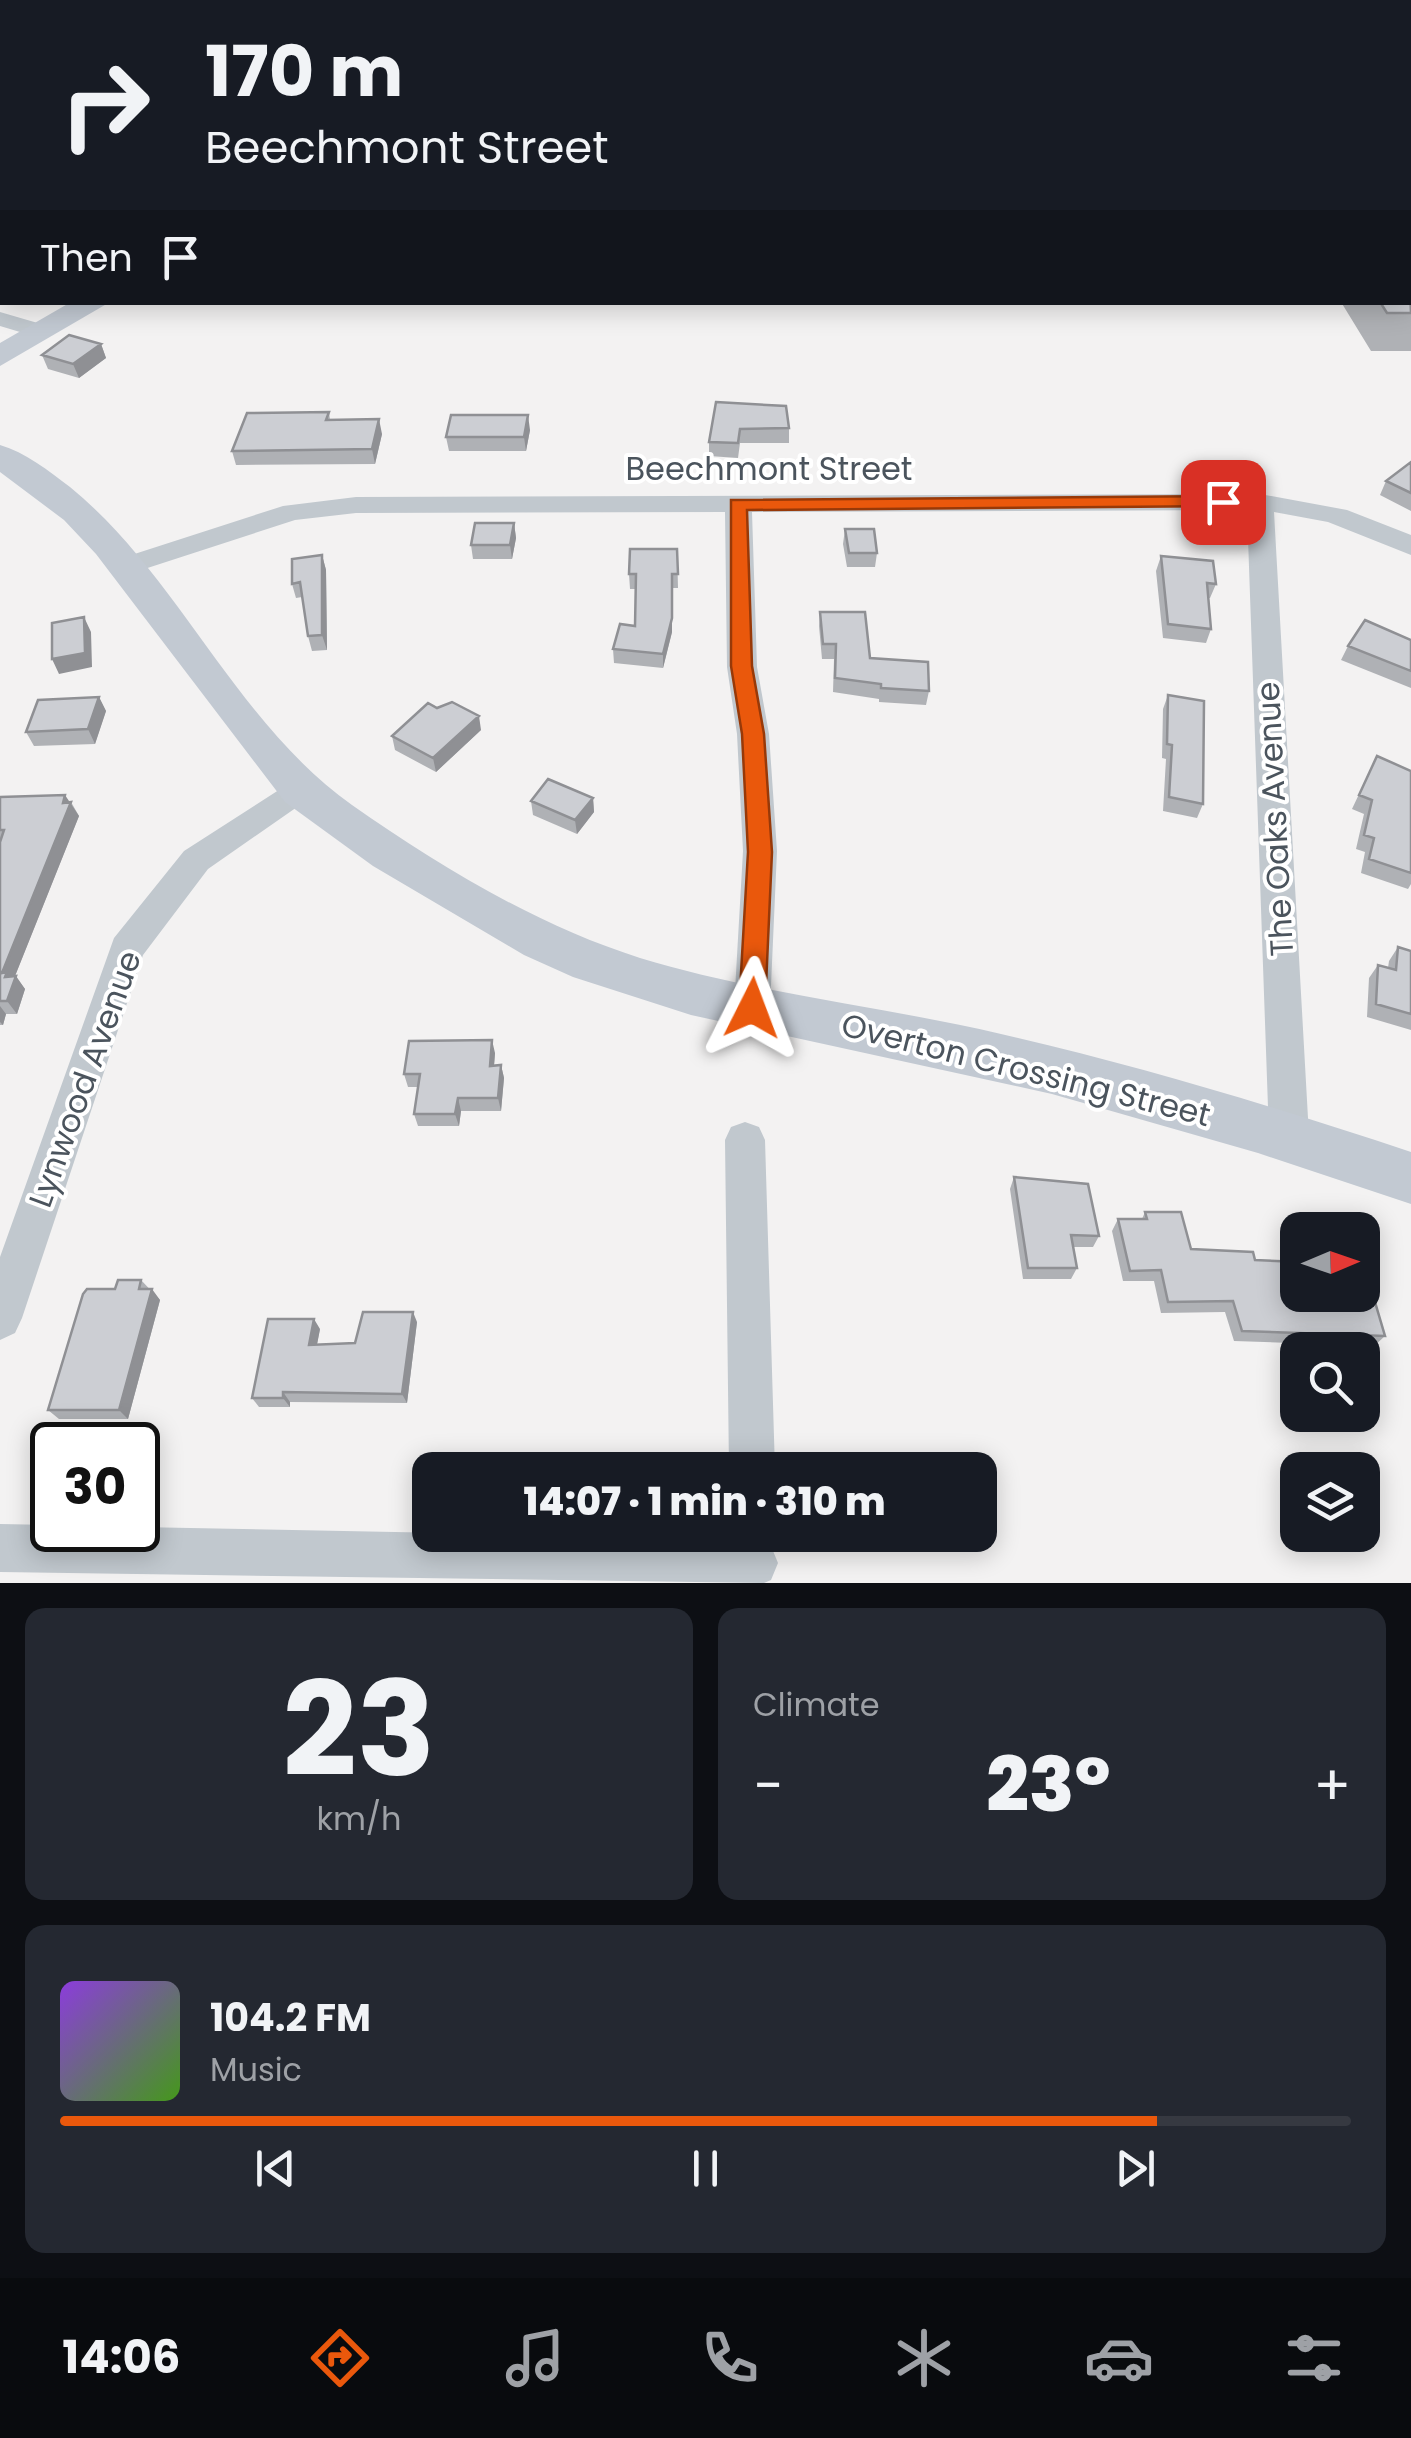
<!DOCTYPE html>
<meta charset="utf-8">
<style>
body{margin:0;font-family:Poppins,sans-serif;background:#242831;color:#f1f3f6;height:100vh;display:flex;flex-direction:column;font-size:38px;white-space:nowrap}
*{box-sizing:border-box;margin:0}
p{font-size:32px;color:#9ea1a6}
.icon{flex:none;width:55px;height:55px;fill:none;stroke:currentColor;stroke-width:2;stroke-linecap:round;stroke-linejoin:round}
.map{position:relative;height:1583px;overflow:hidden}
.sheet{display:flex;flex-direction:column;gap:25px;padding:25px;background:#0d0f14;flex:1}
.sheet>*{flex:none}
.top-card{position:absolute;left:0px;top:0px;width:1412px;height:305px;box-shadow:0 5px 25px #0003;background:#171b24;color:#f1f3f6;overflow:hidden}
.needle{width:65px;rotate:88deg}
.tools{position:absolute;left:1280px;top:1212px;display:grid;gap:20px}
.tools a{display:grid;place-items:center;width:100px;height:100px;border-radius:20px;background:#171b24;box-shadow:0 5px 25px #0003;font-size:50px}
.speed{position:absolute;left:30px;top:1422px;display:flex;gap:20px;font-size:50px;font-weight:700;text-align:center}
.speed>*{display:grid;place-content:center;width:130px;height:130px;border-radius:50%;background:#171b24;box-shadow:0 5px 25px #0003;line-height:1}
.speed .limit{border:5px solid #111;border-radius:15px;background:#fff;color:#111}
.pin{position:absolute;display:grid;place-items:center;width:85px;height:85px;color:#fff;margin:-42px;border-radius:20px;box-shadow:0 5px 15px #0006}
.me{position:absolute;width:110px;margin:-55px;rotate:3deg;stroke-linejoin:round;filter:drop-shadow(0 0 8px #0008)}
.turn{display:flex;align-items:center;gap:35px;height:210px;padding:0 40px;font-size:45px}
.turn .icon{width:130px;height:130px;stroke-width:2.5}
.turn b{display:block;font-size:70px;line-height:85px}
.then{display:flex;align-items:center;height:95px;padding:0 40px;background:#0003;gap:20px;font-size:38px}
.big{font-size:75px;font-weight:800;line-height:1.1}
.sheet .widget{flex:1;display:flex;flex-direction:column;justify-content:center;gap:15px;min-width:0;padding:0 35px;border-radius:20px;background:#242831}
.sheet .dial{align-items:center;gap:0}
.dial b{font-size:130px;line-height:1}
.song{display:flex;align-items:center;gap:30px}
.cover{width:120px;height:120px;border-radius:15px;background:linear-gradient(135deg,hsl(270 70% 55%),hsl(100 70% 35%))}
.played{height:10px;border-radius:5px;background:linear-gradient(90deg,#ea580c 85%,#363941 85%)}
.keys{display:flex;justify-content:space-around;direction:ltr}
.heat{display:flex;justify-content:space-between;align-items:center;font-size:55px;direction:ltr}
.sheet .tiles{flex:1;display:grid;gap:25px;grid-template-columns:1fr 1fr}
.widget:last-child{grid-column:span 2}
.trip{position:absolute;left:412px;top:1452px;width:585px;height:100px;border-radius:20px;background:#171b24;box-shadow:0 5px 25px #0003;font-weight:800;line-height:100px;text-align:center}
.dock{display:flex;height:160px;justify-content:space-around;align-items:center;background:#090b0e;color:#9ea1a6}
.dock .icon{width:70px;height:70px}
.dock .on{color:#ea580c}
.dock b{font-size:45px;color:#f1f3f6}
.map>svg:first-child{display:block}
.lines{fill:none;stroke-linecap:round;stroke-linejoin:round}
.street{fill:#c1c8ce;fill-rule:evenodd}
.secondary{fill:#c2c9d2;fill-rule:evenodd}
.wall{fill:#afb1b5}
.shaded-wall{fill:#8f9094}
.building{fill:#ccced3;stroke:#8f9094;stroke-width:2.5}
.route{fill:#ea580c;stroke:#983908;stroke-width:2.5}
.labels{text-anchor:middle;stroke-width:8;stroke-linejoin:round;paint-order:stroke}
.street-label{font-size:32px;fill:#4b545d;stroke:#fff}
</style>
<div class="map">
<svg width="1411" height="1583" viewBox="0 0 1411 1583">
<rect width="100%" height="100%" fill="#f3f2f2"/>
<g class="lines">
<!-- street -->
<path class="street" d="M 1004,0 L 1021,0 L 1022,2 L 1006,2 Z
M 1410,182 L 1411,182 L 1411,195 L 1410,195 Z
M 0,312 L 48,326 L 51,331 L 40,338 L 0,326 Z
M 1260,494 L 1347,510 L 1411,535 L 1411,555 L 1328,522 L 1274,512 L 1309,1136 L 1303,1149 L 1289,1154 L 1275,1149 L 1269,1136 L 1247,510 L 752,512 L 757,667 L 769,734 L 777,851 L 770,1008 L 765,1019 L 752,1024 L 739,1019 L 734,1008 L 743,851 L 737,734 L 727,667 L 725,512 L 356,513 L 295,520 L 129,574 L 115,565 L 119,559 L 283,506 L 356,497 Z
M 299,777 L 310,780 L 315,789 L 310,798 L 208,869 L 143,955 L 22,1318 L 15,1333 L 0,1340 L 0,1257 L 114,938 L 184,851 Z
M 745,1122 L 759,1127 L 765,1140 L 775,1470 L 729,1470 L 725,1140 L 731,1127 Z
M 0,1524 L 52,1525 L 52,1530 L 138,1527 L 754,1539 L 771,1546 L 778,1563 L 771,1580 L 764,1583 L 0,1572 Z"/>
<!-- secondary -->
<path class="secondary" d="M 507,0 L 529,0 L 529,2 L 507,2 Z
M 1154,0 L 1189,0 L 1190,2 L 1156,2 Z
M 1410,69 L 1411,69 L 1411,84 L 1410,84 Z
M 71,302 L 110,302 L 0,366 L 0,343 Z
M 0,445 C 25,452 49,471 70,487 C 180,577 235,722 352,805 C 439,866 538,926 640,958 C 758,994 882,1006 1001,1034 C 1140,1066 1276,1107 1411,1152 L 1411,1204 L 1258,1153 L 1052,1094 L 691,1015 L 573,977 L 524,955 L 373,866 L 285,802 L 96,554 L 64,520 L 0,472 Z"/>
</g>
<!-- wall -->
<path class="wall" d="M 365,0 L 480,0 L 479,2 L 364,2 Z
M 1410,211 L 1411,211 L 1411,269 L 1410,268 Z
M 1411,289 L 1411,351 L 1371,351 L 1341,302 L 1410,302 Z
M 101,344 L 106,358 L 79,378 L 48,369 L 42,355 Z
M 786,406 L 789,428 L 789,443 L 740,443 L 738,458 L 709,456 L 709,442 Z
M 329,412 L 330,420 L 382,434 L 375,464 L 236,465 L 232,451 Z
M 530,430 L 526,451 L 449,451 L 446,437 Z
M 1411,462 L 1411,511 L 1380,495 L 1386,481 Z
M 514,523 L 516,538 L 512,559 L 473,559 L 471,545 Z
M 845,529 L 877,553 L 875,567 L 847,567 L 843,544 Z
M 677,549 L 678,588 L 672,588 L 672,632 L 663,668 L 614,663 L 613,649 L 635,626 L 636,589 L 630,589 L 629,574 Z
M 322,555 L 326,570 L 327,650 L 312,651 L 308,636 L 302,597 L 296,598 L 292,584 Z
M 1161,556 L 1216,584 L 1210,598 L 1208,598 L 1211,629 L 1206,643 L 1163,638 L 1156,571 Z
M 820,612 L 870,658 L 929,691 L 926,705 L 879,702 L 879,699 L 833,692 L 834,659 L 822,659 L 819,626 Z
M 1411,640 L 1411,688 L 1341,660 L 1348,646 Z
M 1168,695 L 1203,804 L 1197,818 L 1163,811 L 1166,759 L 1162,758 L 1163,709 Z
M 99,697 L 106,711 L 95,744 L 34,746 L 26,732 Z
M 481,730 L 436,772 L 395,750 L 392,736 Z
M 1377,756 L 1411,771 L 1411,884 L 1408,889 L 1361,873 L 1365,852 L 1356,849 L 1364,814 L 1352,809 Z
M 0,797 L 71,802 L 79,816 L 15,976 L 25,989 L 17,1014 L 6,1014 L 3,1025 L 0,1025 Z
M 593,798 L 594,812 L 577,834 L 533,815 L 531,801 Z
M 1398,947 L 1411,951 L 1411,1030 L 1367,1017 L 1369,978 L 1378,965 L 1388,968 L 1389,961 Z
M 495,1053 L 494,1066 L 501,1065 L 504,1078 L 501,1111 L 461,1111 L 459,1126 L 418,1126 L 414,1114 L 418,1087 L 408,1087 L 404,1074 Z
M 1014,1177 L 1099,1236 L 1093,1247 L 1073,1247 L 1077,1268 L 1071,1279 L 1023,1279 L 1010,1189 Z
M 1145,1212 L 1191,1249 L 1255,1260 L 1297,1262 L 1296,1258 L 1298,1256 L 1298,1295 L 1385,1336 L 1374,1346 L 1234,1341 L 1225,1312 L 1161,1313 L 1154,1281 L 1123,1281 L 1112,1231 L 1118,1219 L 1142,1219 Z
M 141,1280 L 160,1300 L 128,1419 L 59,1419 L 48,1410 L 115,1289 Z
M 417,1322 L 407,1403 L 290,1402 L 290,1407 L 259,1407 L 252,1398 L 320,1329 L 317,1344 L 355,1343 Z"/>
<!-- shaded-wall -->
<path class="shaded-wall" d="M 22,0 L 49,0 L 47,2 L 20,2 Z
M 265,0 L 286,0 L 285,2 L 264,2 Z
M 2,23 L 2,60 L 0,63 L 0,26 Z
M 101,344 L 106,358 L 79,378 L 73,364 Z
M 528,415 L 530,430 L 526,451 L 524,437 Z
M 379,419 L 382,434 L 375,464 L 372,449 Z
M 514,523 L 516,538 L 512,559 L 510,545 Z
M 322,555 L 326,570 L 327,650 L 322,635 Z
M 672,574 L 672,632 L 663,668 L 663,654 Z
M 84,617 L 91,632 L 92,667 L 59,674 L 52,659 Z
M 99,697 L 106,711 L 95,744 L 88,729 Z
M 479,716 L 481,730 L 436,772 L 433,758 Z
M 65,795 L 79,816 L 13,981 L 16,976 L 25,989 L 17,1014 L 7,1001 L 2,973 Z
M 593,798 L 594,812 L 577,834 L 575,820 Z
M 0,1006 L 6,1014 L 3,1025 L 0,1022 Z
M 492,1040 L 495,1053 L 493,1078 L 490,1066 Z
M 501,1065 L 504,1078 L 501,1111 L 498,1098 Z
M 458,1098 L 461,1111 L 459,1126 L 455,1114 Z
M 152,1289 L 160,1300 L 128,1419 L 119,1410 Z
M 413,1312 L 417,1322 L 407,1403 L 402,1394 Z
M 314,1319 L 320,1329 L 315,1355 L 309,1345 Z
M 283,1392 L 290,1402 L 290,1407 L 283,1398 Z"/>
<!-- building -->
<path class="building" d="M 0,0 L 22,0 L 20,2 L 2,2 L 2,23 L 0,26 Z
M 230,0 L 265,0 L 264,2 L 229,2 Z
M 365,0 L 453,0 L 452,2 L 364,2 Z
M 1410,289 L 1411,313 L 1387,313 L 1380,302 L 1410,302 Z
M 69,335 L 101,344 L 73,364 L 42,355 Z
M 716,402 L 786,406 L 789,428 L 740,429 L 738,443 L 709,442 Z
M 329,412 L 326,420 L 379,419 L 372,449 L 232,451 L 247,413 Z
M 451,415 L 528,415 L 524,437 L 446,437 Z
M 1411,462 L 1411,493 L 1386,481 Z
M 475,523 L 514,523 L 510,545 L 471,545 Z
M 845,529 L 874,529 L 877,553 L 849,553 Z
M 630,549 L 677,549 L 678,574 L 672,574 L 672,618 L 663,654 L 613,649 L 620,624 L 635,626 L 636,574 L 629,574 Z
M 322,555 L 322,635 L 308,636 L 300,582 L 292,584 L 292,559 Z
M 1161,556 L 1213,561 L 1216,584 L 1207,583 L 1211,629 L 1168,624 Z
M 820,612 L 865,612 L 870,658 L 928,662 L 929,691 L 881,688 L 881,684 L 835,678 L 836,644 L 823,644 Z
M 84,617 L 85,653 L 52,659 L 52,623 Z
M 1365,620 L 1411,640 L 1411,671 L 1348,646 Z
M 1168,695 L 1204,701 L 1203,804 L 1169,797 L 1172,745 L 1167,744 Z
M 99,697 L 88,729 L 26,732 L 38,700 Z
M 452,702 L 479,716 L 433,758 L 392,736 L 428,703 L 437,708 Z
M 1377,756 L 1411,771 L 1411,873 L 1369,859 L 1374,838 L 1364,835 L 1372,800 L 1359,795 Z
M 548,779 L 593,798 L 575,820 L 531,801 Z
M 65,795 L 63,803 L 71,802 L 2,973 L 7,972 L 5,977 L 16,976 L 7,1001 L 0,1001 L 0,842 L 4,830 L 0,830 L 0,797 Z
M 1398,947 L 1411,951 L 1411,1014 L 1376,1004 L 1378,965 L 1396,970 Z
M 492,1040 L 490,1066 L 501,1065 L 498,1098 L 458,1098 L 455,1114 L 414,1114 L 420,1074 L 404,1074 L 409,1041 Z
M 1014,1177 L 1088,1184 L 1099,1236 L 1071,1235 L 1077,1268 L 1028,1268 Z
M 1145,1212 L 1181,1212 L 1191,1249 L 1253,1252 L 1255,1260 L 1298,1262 L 1298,1295 L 1362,1295 L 1362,1258 L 1385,1336 L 1242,1331 L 1233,1301 L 1168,1302 L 1161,1270 L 1130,1271 L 1118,1219 L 1147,1219 Z
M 118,1280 L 141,1280 L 139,1289 L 152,1289 L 119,1410 L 48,1410 L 83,1294 L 87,1289 L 115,1289 Z
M 363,1312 L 413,1312 L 402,1394 L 283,1392 L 283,1398 L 252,1398 L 268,1319 L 314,1319 L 309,1345 L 355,1343 Z"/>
<!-- route -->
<path class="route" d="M 1223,496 L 1232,502 L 1229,506 L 747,510 L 752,666 L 764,734 L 772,852 L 765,1008 L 752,1019 L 743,1015 L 739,1008 L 748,852 L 742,734 L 731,666 L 731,500 Z"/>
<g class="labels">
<!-- street labels -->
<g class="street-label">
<text x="769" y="480">Beechmont Street</text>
<text transform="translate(1275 819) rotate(-93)" y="11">The Oaks Avenue</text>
<text transform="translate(1026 1070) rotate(14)" y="11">Overton Crossing Street</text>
<text transform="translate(85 1079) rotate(-70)" y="11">Lynwood Avenue</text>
</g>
</g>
</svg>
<div class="tools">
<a><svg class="needle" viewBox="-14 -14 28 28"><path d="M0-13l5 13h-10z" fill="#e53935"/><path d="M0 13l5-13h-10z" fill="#9ea1a6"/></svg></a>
<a><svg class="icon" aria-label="search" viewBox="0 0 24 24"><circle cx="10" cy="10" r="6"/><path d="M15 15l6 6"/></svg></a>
<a><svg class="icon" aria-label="layers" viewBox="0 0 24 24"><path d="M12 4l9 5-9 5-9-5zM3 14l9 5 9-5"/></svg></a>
</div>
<div class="speed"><div class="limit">30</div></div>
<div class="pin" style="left:1223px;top:502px;background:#d93025"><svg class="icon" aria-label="arrive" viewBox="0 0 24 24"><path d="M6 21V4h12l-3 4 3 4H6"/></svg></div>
<svg class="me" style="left:752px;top:1008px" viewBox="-20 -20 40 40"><path d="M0-17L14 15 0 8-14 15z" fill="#ea580c" stroke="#fff" stroke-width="4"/></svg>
<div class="trip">14:07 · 1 min · 310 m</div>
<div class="top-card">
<div class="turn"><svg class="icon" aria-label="right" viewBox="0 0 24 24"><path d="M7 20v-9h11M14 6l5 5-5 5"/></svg><div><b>170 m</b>Beechmont Street</div></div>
<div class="then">Then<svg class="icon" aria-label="arrive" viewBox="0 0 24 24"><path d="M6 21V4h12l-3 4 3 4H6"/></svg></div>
</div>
</div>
<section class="sheet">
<div class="tiles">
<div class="widget dial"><b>23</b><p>km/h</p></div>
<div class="widget"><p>Climate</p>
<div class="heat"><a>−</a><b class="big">23°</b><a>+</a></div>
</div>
<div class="widget">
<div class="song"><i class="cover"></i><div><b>104.2 FM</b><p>Music</p></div></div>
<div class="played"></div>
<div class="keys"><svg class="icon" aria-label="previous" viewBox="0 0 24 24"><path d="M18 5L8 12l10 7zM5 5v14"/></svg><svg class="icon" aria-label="pause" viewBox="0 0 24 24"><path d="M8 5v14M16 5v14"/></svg><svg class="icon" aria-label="next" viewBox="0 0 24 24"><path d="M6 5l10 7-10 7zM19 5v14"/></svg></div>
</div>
</div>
</section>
<nav class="dock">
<b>14:06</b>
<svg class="icon on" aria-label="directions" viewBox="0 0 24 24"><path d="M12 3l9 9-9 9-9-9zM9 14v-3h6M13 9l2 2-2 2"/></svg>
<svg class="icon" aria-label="music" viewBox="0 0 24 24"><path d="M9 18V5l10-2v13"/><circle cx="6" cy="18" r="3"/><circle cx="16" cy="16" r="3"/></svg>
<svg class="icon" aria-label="phone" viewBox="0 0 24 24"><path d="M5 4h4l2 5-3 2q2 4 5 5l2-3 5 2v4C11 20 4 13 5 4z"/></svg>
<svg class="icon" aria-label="climate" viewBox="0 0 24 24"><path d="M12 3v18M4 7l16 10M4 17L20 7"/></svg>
<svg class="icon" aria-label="car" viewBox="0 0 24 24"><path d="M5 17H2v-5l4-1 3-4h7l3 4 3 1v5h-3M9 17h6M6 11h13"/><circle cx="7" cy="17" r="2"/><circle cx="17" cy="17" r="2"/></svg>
<svg class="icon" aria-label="filters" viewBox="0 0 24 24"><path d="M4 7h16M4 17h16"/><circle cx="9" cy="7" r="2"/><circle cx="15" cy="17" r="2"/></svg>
</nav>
